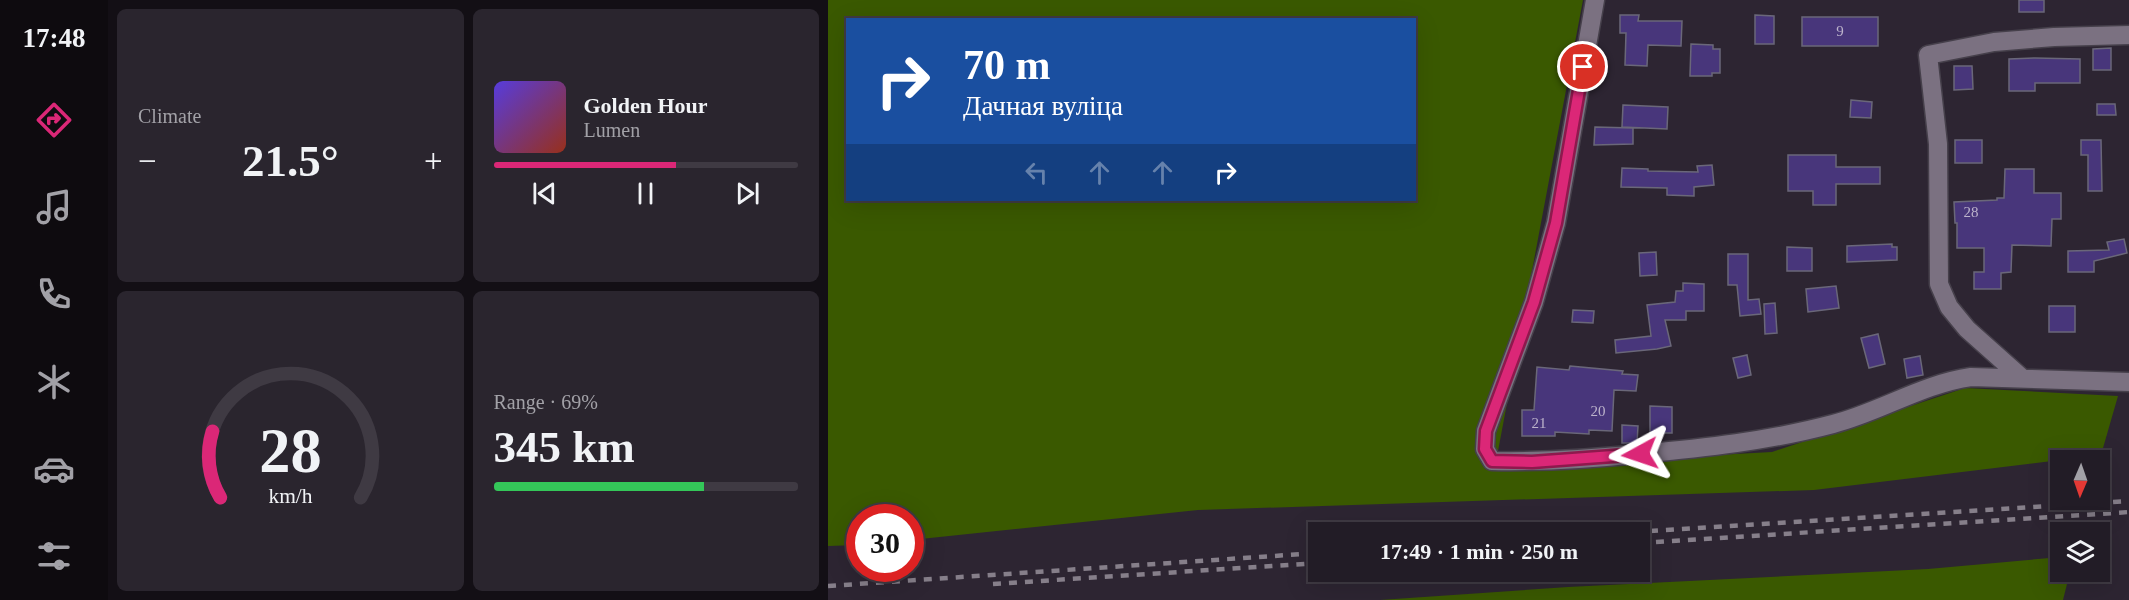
<!DOCTYPE html>
<meta charset="utf-8">
<style>
body{margin:0;font-family:"Times New Roman",serif;background:#2a252e;color:#f1f3f6;height:100vh;display:flex;flex-direction:column;font-size:22px;white-space:nowrap}
*{box-sizing:border-box;margin:0}
p{font-size:20px;color:#a2a1a7}
.icon{flex:none;width:33px;height:33px;fill:none;stroke:currentColor;stroke-width:2;stroke-linecap:round;stroke-linejoin:round}
.map{position:relative;flex:1;overflow:hidden}
.drawer{display:flex;flex-direction:column;gap:9px;padding:9px;background:#130f15;width:720px}
.drawer>*{flex:none}
.top-card{position:absolute;left:18px;top:18px;width:570px;height:183px;border-radius:0px;box-shadow:0 6px 24px #0002,0 0 0 2px #3f3a43;background:#1a4fa0;color:#fff;overflow:hidden}
.needle{width:39px;rotate:182deg}
.fabs{position:absolute;left:1222px;top:450px;display:grid;gap:12px}
.fabs a{display:grid;place-items:center;width:60px;height:60px;border-radius:0px;background:#221c26;box-shadow:0 6px 24px #0002,0 0 0 2px #3f3a43;font-size:30px}
.speed{position:absolute;left:18px;top:504px;display:flex;gap:12px;font-size:30px;font-weight:700;text-align:center}
.speed>*{display:grid;place-content:center;width:78px;height:78px;border-radius:50%;background:#221c26;box-shadow:0 6px 24px #0002,0 0 0 2px #3f3a43;line-height:1}
.speed .limit{border:9px solid #d22;background:#fff;color:#111}
.pin{position:absolute;display:grid;place-items:center;width:51px;height:51px;color:#fff;margin:-26px;border:3px solid #fff;border-radius:50%;box-shadow:0 2px 6px #0007}
.me{position:absolute;width:66px;margin:-33px;rotate:265deg;stroke-linejoin:round;filter:drop-shadow(0 0 4px #0008)}
.turn{display:flex;align-items:center;gap:21px;height:126px;padding:0 18px;font-size:27px}
.turn .icon{width:78px;height:78px;stroke-width:2.5}
.turn b{display:block;font-size:42px;line-height:51px}
.lanes{display:flex;align-items:center;height:57px;padding:0 18px;background:#0003;justify-content:center;gap:30px;direction:ltr}
.lanes .off{opacity:.35}
.big{font-size:45px;font-weight:700;line-height:1.1}
.drawer .tile{flex:1;display:flex;flex-direction:column;justify-content:center;gap:9px;min-width:0;padding:0 21px;border-radius:9px;background:#2a252e}
.drawer .dial{align-items:center;gap:0}
.dial svg{height:156px;overflow:visible;fill:none;stroke:#3f3a43;stroke-width:7;stroke-linecap:round;text-anchor:middle}
.dial text{fill:#f1f3f6;stroke:none}
.song{display:flex;align-items:center;gap:18px}
.cover{width:72px;height:72px;border-radius:9px;background:linear-gradient(135deg,hsl(250 70% 55%),hsl(10 70% 35%))}
.played{height:6px;border-radius:3px;background:linear-gradient(90deg,#db2777 60%,#3f3a43 60%)}
.keys{display:flex;justify-content:space-around;direction:ltr}
.heat{display:flex;justify-content:space-between;align-items:center;font-size:33px;direction:ltr}
.charge{height:9px;border-radius:4px;background:linear-gradient(90deg,#34c759 69%,#3f3a43 0)}
.drawer .tiles{flex:1;display:grid;gap:9px;grid-template-columns:repeat(2,1fr)}
.trip{position:absolute;left:480px;top:522px;width:342px;height:60px;border-radius:0px;background:#221c26;box-shadow:0 6px 24px #0002,0 0 0 2px #3f3a43;font-weight:700;line-height:60px;text-align:center}
main{display:flex;flex:1;min-height:0}
.menu{display:flex;flex-direction:column;width:108px;justify-content:space-around;align-items:center;background:#0e0b0f;color:#a2a1a7}
.menu .icon{width:42px;height:42px}
.menu .active{color:#db2777}
.menu b{font-size:27px;color:#f1f3f6}
.map>svg:first-child{display:block}
.forest{fill:#3a5900;fill-rule:evenodd}
.building{fill:#48367b;stroke:#6a6779;stroke-width:1.5}
.lines{fill:none;stroke-linecap:round;stroke-linejoin:round}
.minor-casing{stroke:#46404b;stroke-width:21}
.minor{stroke:#7b7181;stroke-width:18}
.rail{stroke:#867f8a;stroke-width:4.5;stroke-dasharray:8 8;stroke-linecap:butt}
.route-casing{stroke:#8e194d;stroke-width:15}
.route{stroke:#db2777;stroke-width:10}
.labels{text-anchor:middle;stroke-width:4.5;stroke-linejoin:round;paint-order:stroke}
.number-label{font-size:15px;fill:#bcb3cb}
</style>
<main>
<nav class="menu">
<b>17:48</b>
<svg class="icon active" aria-label="directions" viewBox="0 0 24 24"><path d="M12 3l9 9-9 9-9-9zM9 14v-3h6M13 9l2 2-2 2"/></svg>
<svg class="icon" aria-label="music" viewBox="0 0 24 24"><path d="M9 18V5l10-2v13"/><circle cx="6" cy="18" r="3"/><circle cx="16" cy="16" r="3"/></svg>
<svg class="icon" aria-label="phone" viewBox="0 0 24 24"><path d="M5 4h4l2 5-3 2q2 4 5 5l2-3 5 2v4C11 20 4 13 5 4z"/></svg>
<svg class="icon" aria-label="climate" viewBox="0 0 24 24"><path d="M12 3v18M4 7l16 10M4 17L20 7"/></svg>
<svg class="icon" aria-label="car" viewBox="0 0 24 24"><path d="M5 17H2v-5l4-1 3-4h7l3 4 3 1v5h-3M9 17h6M6 11h13"/><circle cx="7" cy="17" r="2"/><circle cx="17" cy="17" r="2"/></svg>
<svg class="icon" aria-label="filters" viewBox="0 0 24 24"><path d="M4 7h16M4 17h16"/><circle cx="9" cy="7" r="2"/><circle cx="15" cy="17" r="2"/></svg>
</nav>
<section class="drawer">
<div class="tiles">
<div class="tile"><p>Climate</p>
<div class="heat"><a>−</a><b class="big">21.5°</b><a>+</a></div>
</div>
<div class="tile">
<div class="song"><i class="cover"></i><div><b>Golden Hour</b><p>Lumen</p></div></div>
<div class="played"></div>
<div class="keys"><svg class="icon" aria-label="previous" viewBox="0 0 24 24"><path d="M18 5L8 12l10 7zM5 5v14"/></svg><svg class="icon" aria-label="pause" viewBox="0 0 24 24"><path d="M8 5v14M16 5v14"/></svg><svg class="icon" aria-label="next" viewBox="0 0 24 24"><path d="M6 5l10 7-10 7zM19 5v14"/></svg></div>
</div>
<div class="tile dial"><svg viewBox="0 0 100 80">
<path d="M14 69A42 42 0 1 1 86 69"/>
<path d="M14 69A42 42 0 0 1 10 35" stroke="#db2777"/>
<text x="50" y="56" font-size="32" font-weight="700">28</text>
<text x="50" y="72" font-size="11">km/h</text>
</svg></div>
<div class="tile"><p>Range · 69%</p><b class="big">345 km</b><div class="charge"></div></div>
</div>
</section>
<div class="map">
<svg width="1301" height="600" viewBox="0 0 1301 600">
<rect width="100%" height="100%" fill="#2d2532"/>
<!-- forest -->
<path class="forest" d="M 0,0 L 755,0 L 667,467 L 944,452 L 1137,388 L 1290,396 L 1273,455 L 986,490 L 370,510 L 83,540 L 82,518 L 32,518 L 31,545 L 0,546 ZM 20,20 L 586,20 L 586,200 L 20,200 Z
M 1233,557 L 1233,572 L 1242,572 L 1235,600 L 552,600 L 740,587 L 1100,569 Z"/>
<!-- building -->
<path class="building" d="M 1191,0 L 1216,0 L 1216,12 L 1191,12 Z
M 792,15 L 811,15 L 810,21 L 854,21 L 853,46 L 820,45 L 819,66 L 797,65 L 798,33 L 792,33 Z
M 927,15 L 946,16 L 946,44 L 927,44 Z
M 974,17 L 1050,17 L 1050,46 L 974,46 Z
M 863,44 L 885,45 L 885,49 L 892,49 L 892,73 L 884,73 L 884,76 L 862,76 Z
M 1283,48 L 1283,70 L 1265,70 L 1265,49 Z
M 1207,58 L 1252,59 L 1252,83 L 1207,83 L 1207,91 L 1181,91 L 1181,59 Z
M 1126,66 L 1144,66 L 1145,89 L 1126,90 Z
M 1023,100 L 1044,102 L 1043,118 L 1022,117 Z
M 1269,104 L 1287,104 L 1288,115 L 1269,115 Z
M 795,105 L 840,107 L 839,129 L 794,127 Z
M 767,127 L 805,128 L 805,144 L 766,145 Z
M 1127,140 L 1154,140 L 1154,163 L 1127,163 Z
M 1253,140 L 1273,140 L 1274,191 L 1260,191 L 1260,155 L 1253,155 Z
M 960,155 L 1008,155 L 1008,167 L 1052,167 L 1052,184 L 1008,184 L 1008,205 L 985,205 L 985,191 L 960,191 Z
M 884,165 L 886,185 L 866,187 L 866,196 L 839,195 L 839,188 L 793,187 L 794,168 L 820,169 L 820,171 L 870,172 L 869,166 Z
M 1177,169 L 1206,169 L 1206,193 L 1233,193 L 1233,219 L 1224,219 L 1223,246 L 1184,245 L 1183,272 L 1173,273 L 1173,289 L 1146,289 L 1146,272 L 1156,272 L 1156,248 L 1129,248 L 1129,223 L 1127,223 L 1126,202 L 1169,200 L 1169,198 L 1176,198 Z
M 1296,239 L 1299,253 L 1266,261 L 1266,272 L 1240,272 L 1240,251 L 1281,250 L 1279,242 Z
M 1064,244 L 1064,247 L 1069,247 L 1069,260 L 1019,262 L 1019,246 Z
M 959,247 L 984,248 L 984,271 L 959,271 Z
M 828,252 L 829,275 L 812,276 L 811,253 Z
M 900,254 L 920,254 L 920,300 L 931,299 L 933,314 L 912,316 L 909,285 L 900,285 Z
M 855,283 L 876,284 L 876,311 L 858,311 L 858,320 L 837,320 L 843,346 L 829,349 L 788,353 L 787,340 L 823,336 L 819,305 L 847,302 L 848,291 L 855,291 Z
M 1008,286 L 1011,308 L 980,312 L 978,289 Z
M 947,303 L 949,333 L 937,334 L 936,304 Z
M 1221,306 L 1247,306 L 1247,332 L 1221,332 Z
M 745,310 L 766,311 L 765,323 L 744,322 Z
M 1050,334 L 1057,364 L 1041,368 L 1033,338 Z
M 919,355 L 923,375 L 910,378 L 905,358 Z
M 1092,356 L 1095,375 L 1079,378 L 1076,359 Z
M 742,366 L 795,371 L 794,374 L 810,375 L 808,391 L 786,390 L 784,431 L 761,430 L 761,434 L 727,432 L 727,436 L 694,436 L 694,410 L 706,410 L 709,367 L 741,370 Z
M 822,406 L 844,407 L 844,433 L 822,433 Z
M 794,425 L 810,426 L 809,443 L 794,443 Z"/>
<g class="lines">
<defs>
<path id="minor" d="M 767,0 L 728,223 L 706,302 L 658,431 L 657,449 L 664,461 C 713,462 762,459 810,454 C 876,448 941,441 1005,424 C 1052,412 1094,384 1143,377 L 1301,382
M 1194,378 L 1139,329 L 1121,307 L 1111,284 L 1110,144 L 1100,55 L 1166,42 L 1226,37 L 1301,35"/>
</defs>
<!-- minor casing -->
<use href="#minor" class="minor-casing"/>
<!-- minor -->
<use href="#minor" class="minor"/>
<!-- rail -->
<path class="rail" d="M 806,532 L 1301,501
M 812,543 L 1301,512
M 165,584 L 490,563
M 0,586 L 490,553"/>
</g>
<g class="lines">
<defs>
<path id="route" d="M 755,67 L 728,223 L 706,302 L 658,431 L 657,449 L 664,461 L 704,462 L 812,454"/>
</defs>
<!-- route casing -->
<use href="#route" class="route-casing"/>
<!-- route -->
<use href="#route" class="route"/>
</g>
<g class="labels">
<!-- number labels -->
<g class="number-label">
<text x="1012" y="36">9</text>
<text x="1143" y="217">28</text>
<text x="770" y="416">20</text>
<text x="711" y="428">21</text>
</g>
</g>
</svg>
<div class="fabs">
<a><svg class="needle" viewBox="-14 -14 28 28"><path d="M0-13l5 13h-10z" fill="#e53935"/><path d="M0 13l5-13h-10z" fill="#a2a1a7"/></svg></a>
<a><svg class="icon" aria-label="layers" viewBox="0 0 24 24"><path d="M12 4l9 5-9 5-9-5zM3 14l9 5 9-5"/></svg></a>
</div>
<div class="speed"><div class="limit">30</div></div>
<div class="pin" style="left:755px;top:67px;background:#d93025"><svg class="icon" aria-label="arrive" viewBox="0 0 24 24"><path d="M6 21V4h12l-3 4 3 4H6"/></svg></div>
<svg class="me" style="left:812px;top:454px" viewBox="-20 -20 40 40"><path d="M0-17L14 15 0 8-14 15z" fill="#db2777" stroke="#fff" stroke-width="4"/></svg>
<div class="trip">17:49 · 1 min · 250 m</div>
<div class="top-card">
<div class="turn"><svg class="icon" aria-label="right" viewBox="0 0 24 24"><path d="M7 20v-9h11M14 6l5 5-5 5"/></svg><div><b>70 m</b>Дачная вуліца</div></div>
<div class="lanes"><svg class="icon off" aria-label="left" viewBox="0 0 24 24"><path d="M17 20v-9H6M10 6l-5 5 5 5"/></svg><svg class="icon off" aria-label="ahead" viewBox="0 0 24 24"><path d="M12 20V5M6 11l6-6 6 6"/></svg><svg class="icon off" aria-label="ahead" viewBox="0 0 24 24"><path d="M12 20V5M6 11l6-6 6 6"/></svg><svg class="icon" aria-label="right" viewBox="0 0 24 24"><path d="M7 20v-9h11M14 6l5 5-5 5"/></svg></div>
</div>
</div>
</main>
